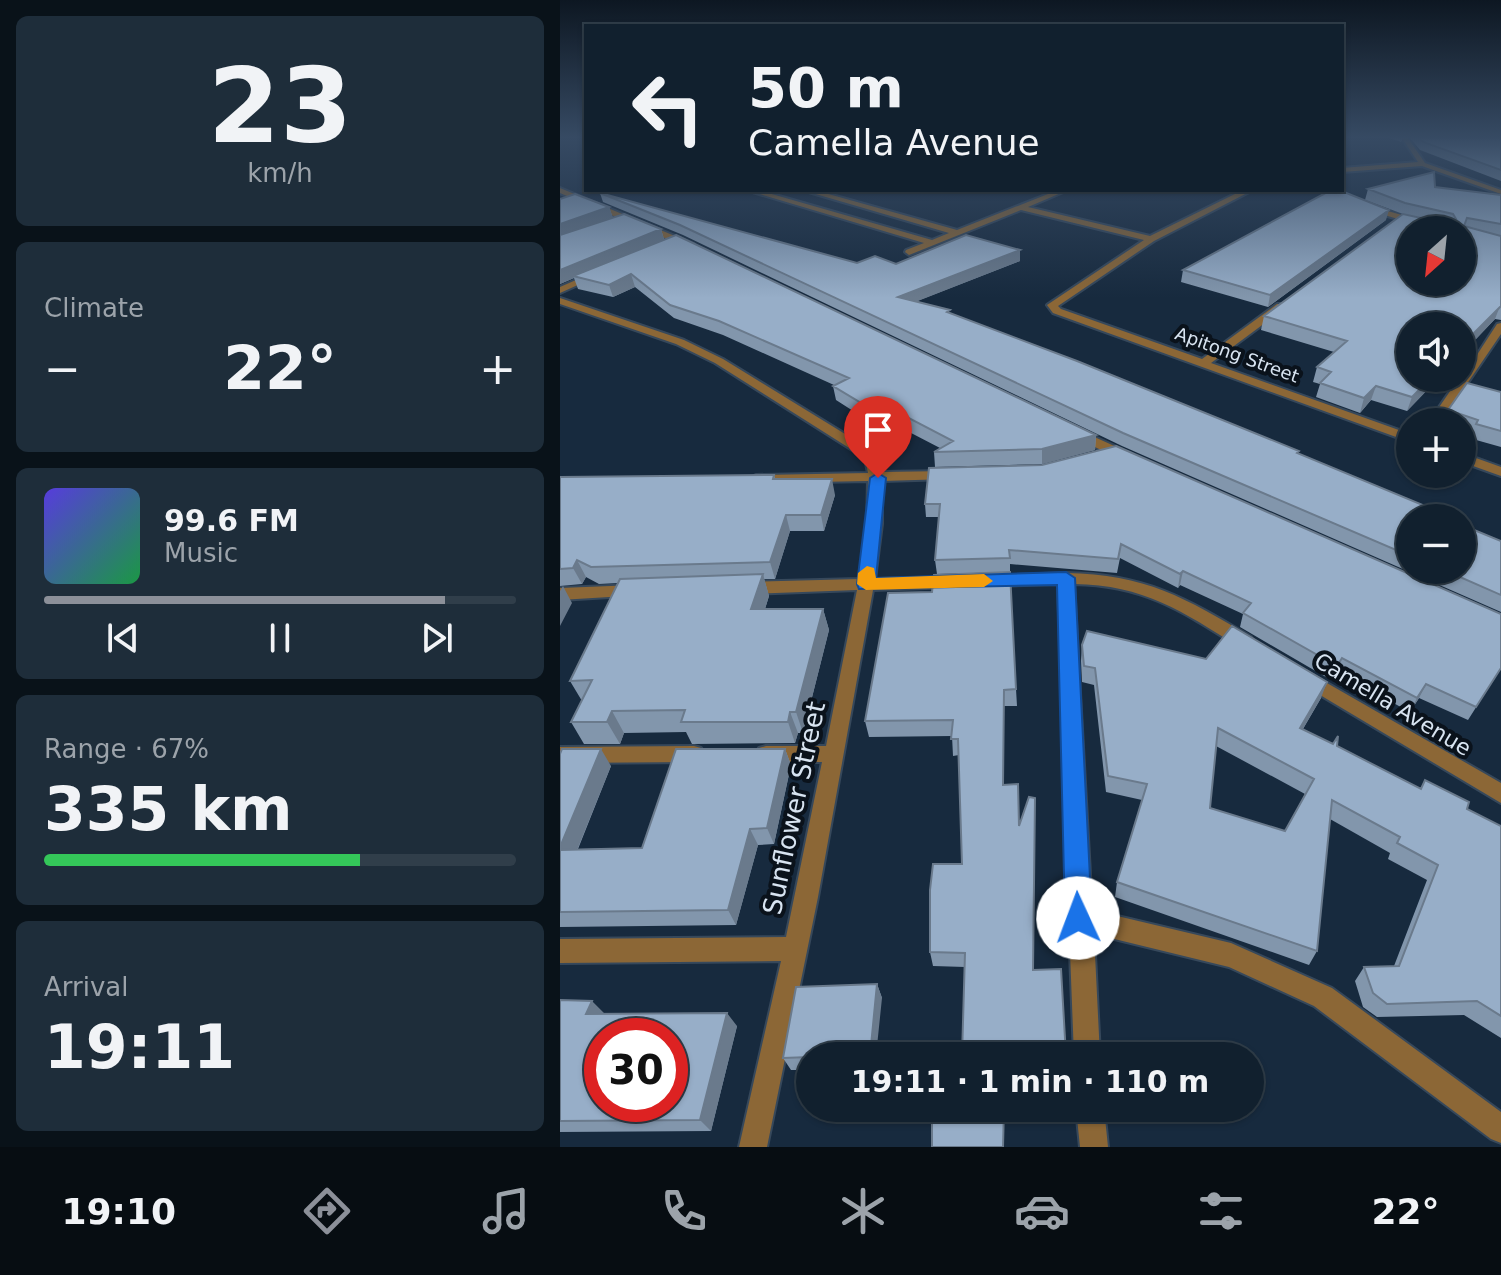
<!DOCTYPE html>
<meta charset="utf-8">
<style>
body{margin:0;font-family:"DejaVu Sans",sans-serif;background:#1e2d3a;color:#f1f3f6;height:100vh;display:flex;flex-direction:column;font-size:30px;white-space:nowrap}
*{box-sizing:border-box;margin:0}
p{font-size:26px;color:#9ca3aa}
.icon{flex:none;width:44px;height:44px;fill:none;stroke:currentColor;stroke-width:2;stroke-linecap:round;stroke-linejoin:round}
.map{position:relative;flex:1;overflow:hidden}
.side{display:flex;flex-direction:column;gap:16px;padding:16px;background:#091219;width:560px}
.side>*{flex:none}
.guide{position:absolute;left:24px;top:24px;width:760px;height:168px;border-radius:0px;box-shadow:0 2px 6px #0004,0 0 0 2px #303e4a;background:#11202e;color:#f1f3f6;overflow:hidden}
.needle{width:52px;rotate:207deg}
.buttons{position:absolute;left:836px;top:216px;display:grid;gap:16px}
.buttons a{display:grid;place-items:center;width:80px;height:80px;border-radius:50%;background:#11202e;box-shadow:0 2px 6px #0004,0 0 0 2px #303e4a;font-size:40px}
.speed{position:absolute;left:24px;top:1018px;display:flex;gap:16px;font-size:40px;font-weight:700;text-align:center}
.speed>*{display:grid;place-content:center;width:104px;height:104px;border-radius:50%;background:#11202e;box-shadow:0 2px 6px #0004,0 0 0 2px #303e4a;line-height:1}
.speed .limit{border:12px solid #d22;background:#fff;color:#111}
.pin{position:absolute;display:grid;place-items:center;width:68px;height:68px;color:#fff;margin:-82px -34px;border-radius:50% 50% 50% 0;rotate:-45deg;box-shadow:0 0 8px #0007}
.pin .icon{rotate:45deg}
.me{position:absolute;width:88px;margin:-44px;rotate:358deg;stroke-linejoin:round;filter:drop-shadow(0 0 6px #0008)}
.turn{display:flex;align-items:center;gap:28px;height:168px;padding:0 32px;font-size:36px}
.turn .icon{width:104px;height:104px;stroke-width:2.5}
.turn b{display:block;font-size:56px;line-height:68px}
.big{font-size:60px;font-weight:700;line-height:1.1}
.side .tile{flex:1;display:flex;flex-direction:column;justify-content:center;gap:12px;min-width:0;padding:0 28px;border-radius:12px;background:#1e2d3a}
.side .dial{align-items:center;gap:0}
.dial b{font-size:104px;line-height:1}
.song{display:flex;align-items:center;gap:24px}
.cover{width:96px;height:96px;border-radius:12px;background:linear-gradient(135deg,hsl(250 70% 55%),hsl(140 70% 35%))}
.played{height:8px;border-radius:4px;background:linear-gradient(90deg,#8c9099 85%,#303e4a 85%)}
.keys{display:flex;justify-content:space-around;direction:ltr}
.heat{display:flex;justify-content:space-between;align-items:center;font-size:44px;direction:ltr}
.charge{height:12px;border-radius:6px;background:linear-gradient(90deg,#34c759 67%,#303e4a 0)}
.trip{position:absolute;left:236px;top:1042px;width:468px;height:80px;border-radius:40px;background:#11202e;box-shadow:0 2px 6px #0004,0 0 0 2px #303e4a;font-weight:700;line-height:80px;text-align:center}
.tab-bar{display:flex;height:128px;justify-content:space-around;align-items:center;background:#070d12;color:#9ca3aa}
.tab-bar .icon{width:56px;height:56px}
.tab-bar .on{color:#8c9099}
.tab-bar b{font-size:36px;color:#f1f3f6}
main{display:flex;flex:1;min-height:0}
.map>svg:first-child{display:block}
.lines{fill:none;stroke-linecap:round;stroke-linejoin:round}
.minor-casing{stroke:#36485b;stroke-width:4}
.minor{fill:#8c6736;fill-rule:evenodd}
.wall{fill:#8296ac;fill-rule:evenodd}
.shaded-wall{fill:#6a7a8c}
.building{fill:#97aec8;stroke:#6a7a8c;stroke-width:2;fill-rule:evenodd}
.route{fill:#1a73e8;stroke:#114b97;stroke-width:2}
.slow{fill:#f59e0b}
.labels{text-anchor:middle;stroke-width:8;stroke-linejoin:round;paint-order:stroke}
.far-street-label{font-size:18px;fill:#d8e4f1;stroke:#0a121b}
.street-label{font-size:22px;fill:#d8e4f1;stroke:#0a121b}
.near-street-label{font-size:26px;fill:#d8e4f1;stroke:#0a121b}
</style>
<main>
<section class="side">
<div class="tile dial"><b>23</b><p>km/h</p></div>
<div class="tile"><p>Climate</p>
<div class="heat"><a>−</a><b class="big">22°</b><a>+</a></div>
</div>
<div class="tile">
<div class="song"><i class="cover"></i><div><b>99.6 FM</b><p>Music</p></div></div>
<div class="played"></div>
<div class="keys"><svg class="icon" aria-label="previous" viewBox="0 0 24 24"><path d="M18 5L8 12l10 7zM5 5v14"/></svg><svg class="icon" aria-label="pause" viewBox="0 0 24 24"><path d="M8 5v14M16 5v14"/></svg><svg class="icon" aria-label="next" viewBox="0 0 24 24"><path d="M6 5l10 7-10 7zM19 5v14"/></svg></div>
</div>
<div class="tile"><p>Range · 67%</p><b class="big">335 km</b><div class="charge"></div></div>
<div class="tile"><p>Arrival</p><b class="big">19:11</b></div>
</section>
<div class="map">
<svg width="941" height="1147" viewBox="0 0 941 1147">
<rect width="100%" height="100%" fill="#172a3e"/>
<g class="lines">
<defs>
<path id="minor" d="M 842,138 L 848,138 L 865,163 L 941,190 L 941,194 L 862,166 L 782,172 L 782,168 L 858,162 Z
M 0,188 L 134,244 L 135,246 L 128,248 L 0,193 Z
M 186,190 L 198,190 L 372,240 L 389,233 L 242,190 L 254,190 L 397,230 L 498,190 L 508,190 L 468,207 L 590,236 L 683,190 L 693,190 L 594,241 L 498,306 L 501,309 L 642,359 L 717,304 L 725,304 L 725,308 L 651,363 L 850,434 L 850,442 L 493,313 L 487,305 L 584,240 L 461,210 L 349,255 L 345,252 L 346,250 L 364,243 Z
M 810,206 L 888,228 L 889,230 L 876,230 L 807,210 Z
M 32,273 L 40,275 L 0,293 L 0,287 Z
M 0,298 L 124,340 L 163,359 L 316,453 L 321,472 L 389,471 L 396,475 L 389,479 L 322,481 L 322,524 L 315,579 L 392,577 L 400,582 L 392,587 L 313,590 L 258,897 L 207,1147 L 179,1147 L 221,961 L 0,963 L 0,939 L 226,937 L 262,762 L 206,762 L 199,760 L 196,754 L 199,748 L 206,746 L 266,746 L 297,590 L 187,594 L 179,588 L 187,582 L 299,579 L 307,524 L 308,481 L 196,483 L 189,479 L 196,475 L 308,473 L 305,458 L 155,363 L 116,344 L 0,304 Z
M 941,323 L 941,334 L 881,422 L 869,422 L 899,378 L 902,378 L 937,324 Z
M 519,430 L 572,454 L 574,457 L 567,461 L 562,460 L 514,437 L 513,434 Z
M 902,453 L 941,467 L 941,476 L 902,462 Z
M 506,573 C 585,574 626,598 691,637 L 694,642 L 691,647 L 679,647 C 622,611 584,585 514,584 L 532,910 L 671,943 L 772,988 L 941,1112 L 941,1143 L 931,1139 L 754,1006 L 669,967 L 534,934 L 540,1056 L 514,1056 L 509,926 L 506,918 L 509,911 L 498,584 L 431,586 L 423,581 L 431,576 Z
M 76,585 L 84,591 L 82,595 L 0,600 L 0,588 Z
M 746,671 L 941,783 L 941,803 L 740,683 L 737,678 L 740,673 Z
M 134,746 L 141,748 L 144,754 L 141,760 L 134,762 L 0,763 L 0,747 Z
M 516,1108 L 544,1108 L 548,1147 L 520,1147 Z"/>
</defs>
<!-- minor casing -->
<use href="#minor" class="minor-casing"/>
<!-- minor -->
<use href="#minor" class="minor"/>
</g>
<!-- wall -->
<path class="wall" d="M 830,138 L 843,138 L 841,142 Z
M 850,138 L 941,138 L 941,181 L 860,150 Z
M 875,187 L 941,195 L 941,320 L 935,319 L 847,411 L 811,400 L 800,413 L 756,397 L 760,384 L 753,382 L 757,367 L 774,352 L 701,330 L 704,316 L 843,214 L 805,200 L 808,189 Z
M 40,193 L 297,263 L 336,264 L 460,250 L 460,261 L 357,301 L 390,313 L 738,454 L 850,518 L 850,570 L 902,570 L 941,541 L 941,612 L 562,446 L 123,235 L 43,202 Z
M 0,199 L 49,207 L 53,218 L 101,229 L 104,239 L 536,435 L 535,450 L 482,464 L 375,467 L 374,452 L 380,448 L 326,420 L 315,425 L 276,400 L 273,386 L 274,385 L 163,335 L 114,318 L 75,287 L 53,297 L 18,289 L 14,278 L 0,284 Z
M 826,220 L 708,307 L 621,282 L 623,270 Z
M 941,392 L 941,447 L 909,438 L 911,434 L 902,431 L 902,422 L 884,422 L 888,410 Z
M 369,468 L 941,668 L 908,720 L 859,698 L 850,712 L 776,672 L 771,680 L 680,627 L 683,614 L 620,585 L 618,588 L 560,558 L 557,573 L 450,564 L 450,572 L 377,574 L 375,560 L 379,517 L 366,517 L 365,504 Z
M 214,475 L 215,479 L 275,495 L 264,531 L 230,531 L 215,579 L 204,579 L 209,596 L 205,609 L 263,609 L 269,630 L 243,733 L 238,733 L 235,743 L 132,744 L 126,732 L 64,733 L 60,744 L 24,744 L 11,722 L 22,701 L 10,681 L 58,583 L 39,584 L 26,577 L 22,584 L 0,586 L 0,477 Z
M 372,592 L 456,689 L 457,706 L 444,706 L 443,785 L 459,826 L 474,970 L 506,1056 L 405,967 L 373,966 L 370,952 L 402,864 L 399,755 L 393,756 L 392,736 L 309,737 L 305,721 Z
M 522,645 L 761,698 L 743,729 L 860,789 L 865,780 L 907,809 L 941,826 L 941,1038 L 904,1015 L 817,1017 L 803,1007 L 795,981 L 804,967 L 834,966 L 867,880 L 828,859 L 830,853 L 770,819 L 757,951 L 749,965 L 555,897 L 557,882 L 582,800 L 546,792 L 534,685 L 522,682 L 521,661 ZM 656,746 L 745,794 L 725,831 L 650,808 Z
M 225,749 L 231,765 L 214,844 L 198,845 L 176,925 L 0,927 L 0,754 L 51,766 L 18,849 L 82,848 Z
M 317,984 L 322,998 L 250,1056 L 250,1070 L 231,1070 L 223,1058 Z
M 0,1000 L 45,1014 L 177,1026 L 151,1131 L 0,1132 Z"/>
<!-- shaded-wall -->
<path class="shaded-wall" d="M 49,207 L 53,218 L 0,237 L 0,224 Z
M 829,210 L 826,220 L 708,307 L 710,295 Z
M 101,229 L 104,240 L 13,276 L 14,278 L 0,284 L 0,270 Z
M 460,250 L 460,261 L 340,308 L 338,297 Z
M 71,274 L 75,287 L 53,297 L 49,285 Z
M 940,306 L 935,319 L 902,354 L 902,345 Z
M 871,378 L 879,378 L 847,411 L 852,397 Z
M 816,386 L 811,400 L 800,413 L 804,398 Z
M 324,405 L 326,420 L 315,425 L 313,410 Z
M 536,435 L 535,450 L 482,464 L 482,449 Z
M 272,479 L 275,495 L 264,531 L 261,515 Z
M 226,515 L 230,531 L 215,579 L 210,562 Z
M 17,560 L 26,577 L 22,584 L 13,568 Z
M 623,571 L 620,585 L 618,588 L 620,574 Z
M 203,574 L 209,596 L 198,631 L 191,609 Z
M 3,586 L 12,603 L 0,626 L 0,591 Z
M 263,609 L 269,630 L 243,733 L 236,712 Z
M 767,682 L 761,698 L 734,744 L 740,728 Z
M 866,684 L 859,698 L 850,712 L 857,698 Z
M 52,711 L 64,733 L 60,744 L 47,722 Z
M 230,712 L 238,733 L 235,743 L 228,722 Z
M 41,749 L 51,766 L 11,865 L 0,851 L 0,847 Z
M 225,749 L 231,765 L 214,844 L 207,828 Z
M 190,829 L 198,845 L 176,925 L 168,910 Z
M 317,984 L 322,998 L 316,1056 L 310,1056 Z
M 32,1001 L 45,1014 L 26,1014 Z
M 167,1013 L 177,1026 L 151,1131 L 140,1120 Z"/>
<!-- building -->
<path class="building" d="M 859,138 L 941,138 L 941,170 L 863,142 Z
M 874,172 L 875,187 L 941,195 L 941,224 L 907,218 L 904,226 L 941,236 L 941,306 L 902,345 L 902,326 L 850,326 L 850,378 L 871,378 L 852,397 L 816,386 L 804,398 L 760,383 L 771,372 L 757,367 L 787,341 L 704,316 L 843,214 L 879,222 L 896,219 L 893,214 L 845,203 L 808,189 ZM 850,230 L 902,230 L 902,282 L 850,282 Z
M 771,190 L 779,190 L 829,210 L 710,295 L 623,270 Z
M 40,193 L 297,263 L 315,256 L 336,264 L 406,235 L 460,250 L 338,297 L 390,310 L 387,312 L 517,361 L 739,451 L 737,453 L 894,518 L 850,518 L 850,556 L 563,433 L 120,225 Z
M 15,194 L 49,207 L 0,224 L 0,199 Z
M 64,214 L 101,229 L 0,270 L 0,235 Z
M 116,235 L 536,435 L 482,449 L 374,452 L 393,441 L 324,405 L 313,410 L 273,386 L 289,378 L 159,321 L 110,305 L 71,274 L 49,285 L 13,276 Z
M 907,383 L 941,392 L 941,431 L 916,424 L 918,420 L 888,410 Z
M 556,446 L 941,614 L 941,668 L 916,707 L 866,684 L 857,698 L 782,658 L 777,666 L 683,613 L 691,603 L 623,571 L 620,574 L 561,544 L 558,559 L 449,550 L 450,558 L 375,560 L 380,504 L 365,504 L 369,468 L 482,465 Z
M 214,475 L 213,479 L 272,479 L 261,515 L 226,515 L 210,562 L 31,567 L 17,560 L 13,568 L 0,569 L 0,477 Z
M 902,525 L 941,541 L 941,595 L 884,570 L 902,570 Z
M 450,572 L 456,689 L 444,690 L 443,785 L 458,784 L 459,826 L 469,797 L 475,798 L 473,970 L 501,969 L 506,1056 L 402,1056 L 405,953 L 370,952 L 370,890 L 373,864 L 402,864 L 398,739 L 391,739 L 393,720 L 305,721 L 328,593 L 372,592 L 374,575 Z
M 203,574 L 191,609 L 263,609 L 236,712 L 230,712 L 228,722 L 121,722 L 125,710 L 52,711 L 47,722 L 11,722 L 32,680 L 10,681 L 60,579 Z
M 672,626 L 767,682 L 740,728 L 773,744 L 778,736 L 777,746 L 861,789 L 865,780 L 909,802 L 907,809 L 941,826 L 941,1016 L 917,1001 L 827,1004 L 813,993 L 804,967 L 839,966 L 878,865 L 837,843 L 840,837 L 772,800 L 757,951 L 557,882 L 587,784 L 548,776 L 535,668 L 524,666 L 522,645 L 527,631 L 646,659 ZM 658,728 L 754,779 L 725,831 L 650,808 Z
M 2,749 L 41,749 L 0,847 L 0,754 Z
M 116,749 L 225,749 L 207,828 L 190,829 L 168,910 L 0,912 L 0,850 L 82,848 Z
M 317,984 L 310,1056 L 250,1056 L 250,1057 L 223,1058 L 236,987 Z
M 0,1000 L 32,1001 L 26,1014 L 167,1013 L 140,1120 L 0,1121 ZM 42,1036 L 110,1036 L 110,1104 L 42,1104 Z
M 372,1108 L 444,1108 L 443,1147 L 372,1147 Z"/>
<!-- sky -->
<linearGradient id="sky" x2="0" y2="1"><stop stop-color="#0d1722"/><stop offset="0.46" stop-color="#364a63"/><stop offset="1" stop-color="#364a63" stop-opacity="0"/></linearGradient>
<rect width="941" height="298" fill="url(#sky)"/>
<!-- route -->
<path class="route" d="M 318,473 L 326,478 L 316,578 L 506,572 L 515,578 L 532,918 L 528,928 L 518,932 L 509,928 L 505,918 L 497,585 L 299,589 L 297,584 L 310,478 Z"/>
<!-- slow -->
<path class="slow" d="M 307,566 L 314,568 L 316,578 L 424,574 L 433,581 L 424,587 L 306,590 L 297,584 L 298,573 Z"/>
<g class="labels">
<!-- far-street labels -->
<g class="far-street-label">
<text transform="translate(677 355) rotate(20)" y="6">Apitong Street</text>
</g>
<!-- street labels -->
<g class="street-label">
<text transform="translate(833 704) rotate(31)" y="8">Camella Avenue</text>
</g>
<!-- near-street labels -->
<g class="near-street-label">
<text transform="translate(234 808) rotate(-78)" y="9">Sunflower Street</text>
</g>
</g>
</svg>
<div class="buttons">
<a><svg class="needle" viewBox="-14 -14 28 28"><path d="M0-13l5 13h-10z" fill="#e53935"/><path d="M0 13l5-13h-10z" fill="#9ca3aa"/></svg></a>
<a><svg class="icon" aria-label="sound" viewBox="0 0 24 24"><path d="M4 9h4l5-4v14l-5-4H4zM17 9q2 3 0 6"/></svg></a>
<a>+</a>
<a>−</a>
</div>
<div class="speed"><div class="limit">30</div></div>
<div class="pin" style="left:318px;top:478px;background:#d93025"><svg class="icon" aria-label="arrive" viewBox="0 0 24 24"><path d="M6 21V4h12l-3 4 3 4H6"/></svg></div>
<svg class="me" style="left:518px;top:918px" viewBox="-20 -20 40 40"><circle r="19" fill="#fff"/><path d="M0-13L10 11 0 6-10 11z" fill="#1a73e8"/></svg>
<div class="trip">19:11 · 1 min · 110 m</div>
<div class="guide">
<div class="turn"><svg class="icon" aria-label="left" viewBox="0 0 24 24"><path d="M17 20v-9H6M10 6l-5 5 5 5"/></svg><div><b>50 m</b>Camella Avenue</div></div>
</div>
</div>
</main>
<nav class="tab-bar">
<b>19:10</b>
<svg class="icon on" aria-label="directions" viewBox="0 0 24 24"><path d="M12 3l9 9-9 9-9-9zM9 14v-3h6M13 9l2 2-2 2"/></svg>
<svg class="icon" aria-label="music" viewBox="0 0 24 24"><path d="M9 18V5l10-2v13"/><circle cx="6" cy="18" r="3"/><circle cx="16" cy="16" r="3"/></svg>
<svg class="icon" aria-label="phone" viewBox="0 0 24 24"><path d="M5 4h4l2 5-3 2q2 4 5 5l2-3 5 2v4C11 20 4 13 5 4z"/></svg>
<svg class="icon" aria-label="climate" viewBox="0 0 24 24"><path d="M12 3v18M4 7l16 10M4 17L20 7"/></svg>
<svg class="icon" aria-label="car" viewBox="0 0 24 24"><path d="M5 17H2v-5l4-1 3-4h7l3 4 3 1v5h-3M9 17h6M6 11h13"/><circle cx="7" cy="17" r="2"/><circle cx="17" cy="17" r="2"/></svg>
<svg class="icon" aria-label="filters" viewBox="0 0 24 24"><path d="M4 7h16M4 17h16"/><circle cx="9" cy="7" r="2"/><circle cx="15" cy="17" r="2"/></svg>
<b>22°</b>
</nav>
